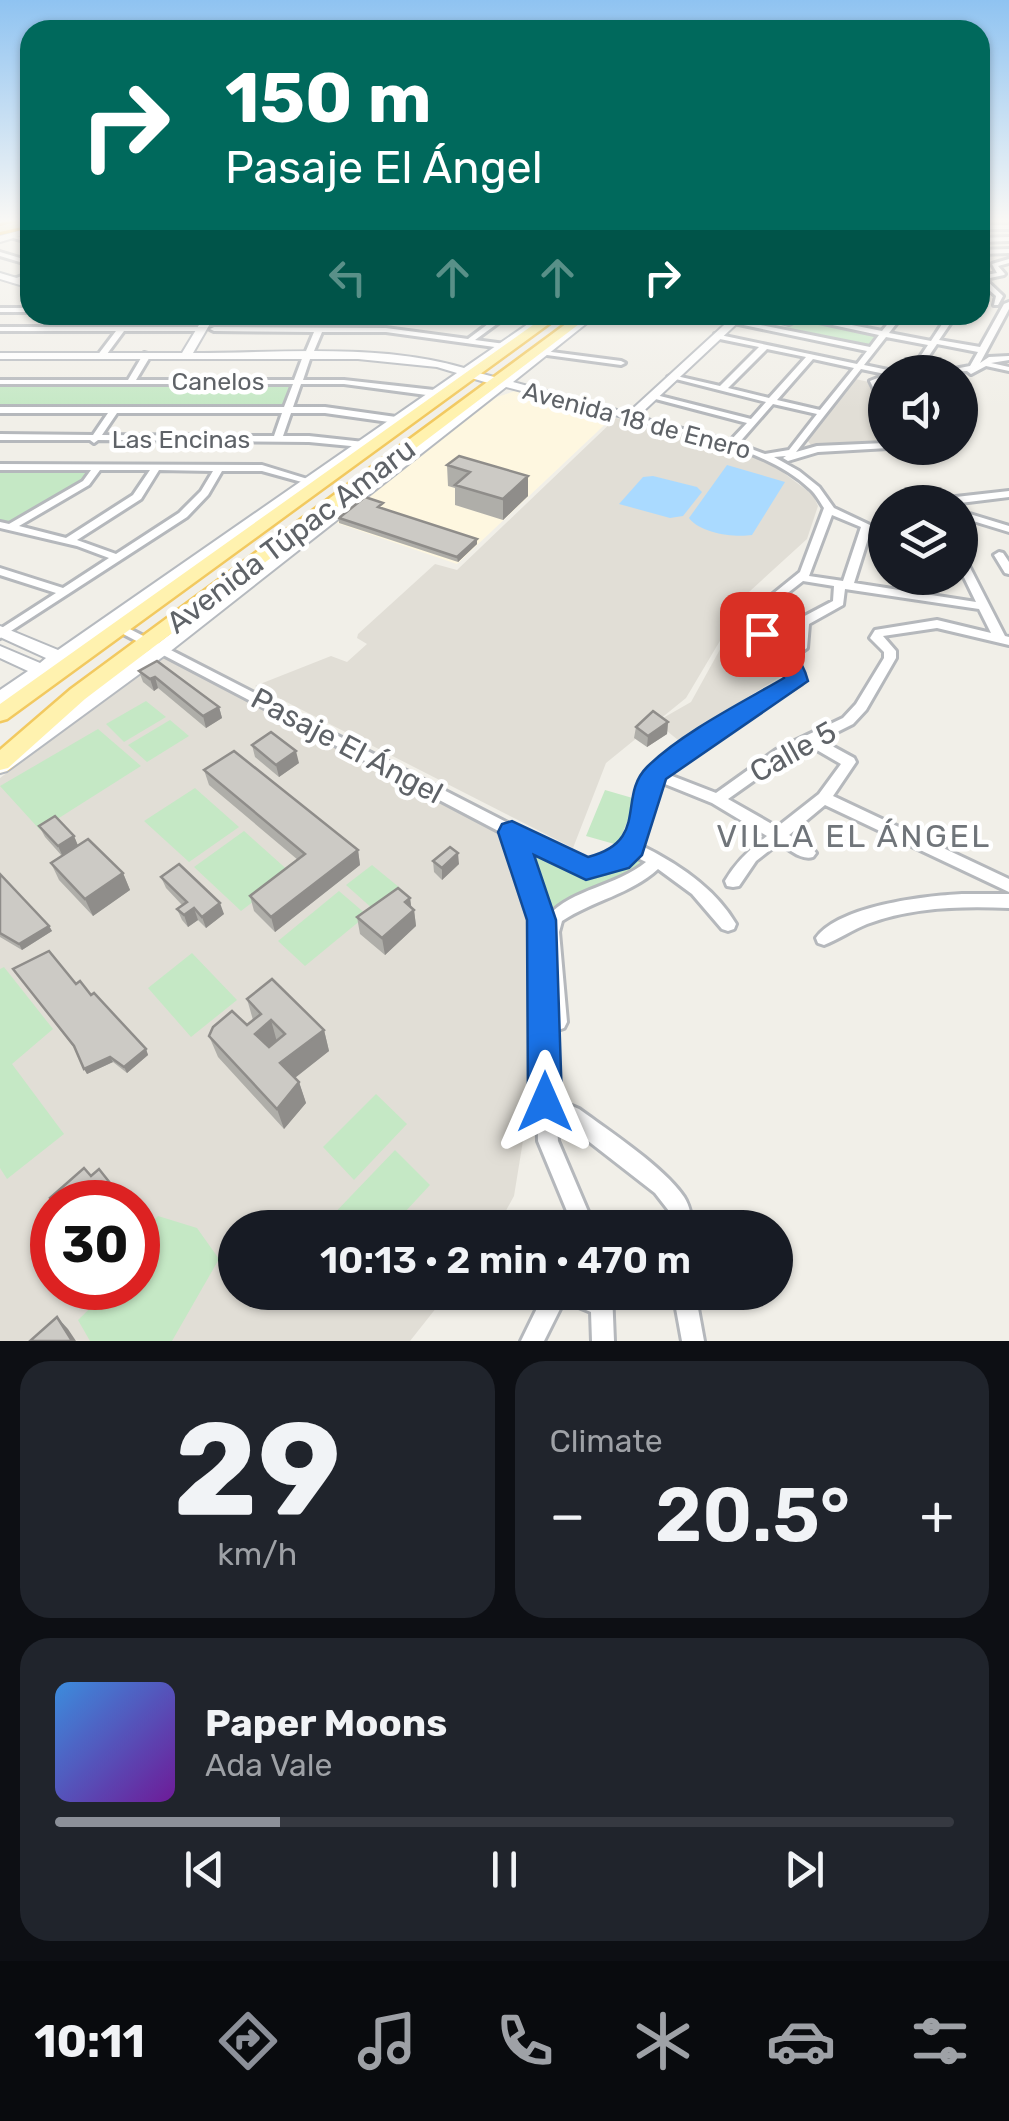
<!DOCTYPE html>
<meta charset="utf-8">
<style>
body{margin:0;font-family:Rubik,sans-serif;background:#20242c;color:#f1f3f6;height:100vh;display:flex;flex-direction:column;font-size:38px;white-space:nowrap}
*{box-sizing:border-box;margin:0}
p{font-size:32px;color:#9ea1a6}
.icon{flex:none;width:55px;height:55px;fill:none;stroke:currentColor;stroke-width:2;stroke-linecap:round;stroke-linejoin:round}
.map{position:relative;height:1341px;overflow:hidden}
.sheet{display:flex;flex-direction:column;gap:20px;padding:20px;background:#0d0f14;flex:1}
.sheet>*{flex:none}
.top-card{position:absolute;left:20px;top:20px;width:970px;height:305px;border-radius:30px;box-shadow:0 2px 8px #0004;background:#00695c;color:#fff;overflow:hidden}
.controls{position:absolute;left:868px;top:355px;display:grid;gap:20px}
.controls a{display:grid;place-items:center;width:110px;height:110px;border-radius:50%;background:#171b24;box-shadow:0 2px 8px #0004;font-size:50px}
.speed{position:absolute;left:30px;top:1180px;display:flex;gap:20px;font-size:50px;font-weight:700;text-align:center}
.speed>*{display:grid;place-content:center;width:130px;height:130px;border-radius:50%;background:#171b24;box-shadow:0 2px 8px #0004;line-height:1}
.speed .limit{border:15px solid #d22;background:#fff;color:#111}
.pin{position:absolute;display:grid;place-items:center;width:85px;height:85px;color:#fff;margin:-42px;border-radius:20px;box-shadow:0 5px 15px #0006}
.me{position:absolute;width:110px;margin:-55px;rotate:0deg;stroke-linejoin:round;filter:drop-shadow(0 0 8px #0008)}
.turn{display:flex;align-items:center;gap:35px;height:210px;padding:0 40px;font-size:45px}
.turn .icon{width:130px;height:130px;stroke-width:2.5}
.turn b{display:block;font-size:70px;line-height:85px}
.lanes{display:flex;align-items:center;height:95px;padding:0 40px;background:#0003;justify-content:center;gap:50px;direction:ltr}
.lanes .off{opacity:.35}
.big{font-size:75px;font-weight:600;line-height:1.1}
.sheet .widget{flex:1;display:flex;flex-direction:column;justify-content:center;gap:15px;min-width:0;padding:0 35px;border-radius:30px;background:#20242c}
.sheet .dial{align-items:center;gap:0}
.dial b{font-size:130px;line-height:1}
.song{display:flex;align-items:center;gap:30px}
.cover{width:120px;height:120px;border-radius:15px;background:linear-gradient(135deg,hsl(210 70% 55%),hsl(280 70% 35%))}
.played{height:10px;border-radius:5px;background:linear-gradient(90deg,#8c9099 25%,#363941 25%)}
.keys{display:flex;justify-content:space-around;direction:ltr}
.heat{display:flex;justify-content:space-between;align-items:center;font-size:55px;direction:ltr}
.sheet .tiles{flex:1;display:grid;gap:20px;grid-template-columns:1fr 1fr}
.widget:last-child{grid-column:span 2}
.trip{position:absolute;left:218px;top:1210px;width:575px;height:100px;border-radius:50px;background:#171b24;box-shadow:0 2px 8px #0004;font-weight:600;line-height:100px;text-align:center}
.tabs{display:flex;height:160px;justify-content:space-around;align-items:center;background:#090b0e;color:#9ea1a6}
.tabs .icon{width:70px;height:70px}
.tabs .on{color:#8c9099}
.tabs b{font-size:45px;color:#f1f3f6}
.map>svg:first-child{display:block}
.commercial{fill:#fef7e0}
.education{fill:#e1ded6;fill-rule:evenodd}
.green{fill:#c5e8c5}
.water{fill:#aadaff}
.lines{fill:none;stroke-linecap:round;stroke-linejoin:round}
.street-casing{stroke:#b5b8bc;stroke-width:6}
.secondary-casing{stroke:#b6babf;stroke-width:4}
.primary-casing{stroke:#f2c960;stroke-width:5}
.highway-casing{stroke:#f9ab00;stroke-width:6}
.street{fill:#fff;fill-rule:evenodd}
.secondary{fill:#fff;fill-rule:evenodd}
.primary{fill:#fff2af;fill-rule:evenodd}
.highway{fill:#fde293;fill-rule:evenodd}
.wall{fill:#afaea9}
.shaded-wall{fill:#8f8d8a}
.building{fill:#cccac5;stroke:#8f8d8a;stroke-width:2.5;fill-rule:evenodd}
.route{fill:#1a73e8;stroke:#114b97;stroke-width:2.5}
.labels{text-anchor:middle;stroke-width:9;stroke-linejoin:round;paint-order:stroke}
.far-street-label{font-size:25px;fill:#5f6368;stroke:#fff}
.street-label{font-size:30px;fill:#5f6368;stroke:#fff}
.neighbourhood-label{font-size:32px;letter-spacing:2.5px;fill:#70757a;stroke:#fff}
</style>
<div class="map">
<svg width="1009" height="1341" viewBox="0 0 1009 1341">
<rect width="100%" height="100%" fill="#f1efe8"/>
<!-- commercial -->
<path class="commercial" d="M 518,390 L 615,415 L 457,564 L 334,522 L 497,397 Z"/>
<!-- education -->
<path class="education" d="M 855,379 L 869,382 L 885,413 L 885,442 L 811,445 L 807,440 Z
M 616,418 L 764,458 L 813,495 L 818,506 L 807,539 L 749,592 L 686,698 L 606,763 L 573,848 L 255,686 L 331,656 L 347,662 L 367,644 L 357,638 L 358,634 L 435,564 L 457,570 Z
M 734,624 L 779,662 L 780,677 L 678,740 L 656,722 L 691,702 Z
M 164,656 L 497,830 L 522,884 L 530,914 L 527,931 L 530,1005 L 528,1110 L 514,1196 L 497,1227 L 235,1228 L 235,1292 L 448,1293 L 410,1341 L 0,1341 L 0,778 L 156,657 ZM 52,1202 L 138,1202 L 138,1288 L 52,1288 Z"/>
<!-- green -->
<path class="green" d="M 797,317 L 881,334 L 870,348 L 784,331 Z
M 0,384 L 291,384 L 282,408 L 0,408 Z
M 0,468 L 93,469 L 83,483 L 9,524 L 0,524 Z
M 146,701 L 166,717 L 124,742 L 106,724 Z
M 170,720 L 189,736 L 147,762 L 128,745 Z
M 98,729 L 141,766 L 40,830 L 0,786 Z
M 195,788 L 239,827 L 189,862 L 144,821 Z
M 605,790 L 636,799 L 618,845 L 586,836 Z
M 244,831 L 291,873 L 241,911 L 194,867 Z
M 524,845 C 559,863 606,895 637,854 L 650,861 L 638,873 L 547,913 L 522,848 Z
M 372,865 L 400,888 L 374,910 L 346,885 Z
M 339,891 L 367,915 L 305,966 L 278,941 Z
M 192,953 L 237,1000 L 191,1037 L 148,988 Z
M 4,967 L 53,1029 L 12,1064 L 64,1134 L 7,1179 L 0,1168 L 0,969 Z
M 376,1094 L 407,1124 L 354,1180 L 323,1147 Z
M 395,1150 L 430,1185 L 391,1227 L 331,1227 L 326,1222 Z
M 158,1216 L 197,1228 L 219,1259 L 172,1341 L 90,1341 L 78,1320 L 111,1288 L 138,1288 L 138,1236 Z"/>
<!-- water -->
<path class="water" d="M 727,465 L 785,482 L 752,535 C 734,538 700,533 689,518 Z
M 653,476 L 697,487 L 702,492 L 683,516 L 670,518 L 619,504 L 643,477 Z"/>
<g class="lines">
<defs>
<path id="street" d="M 980,225 L 1009,225 L 1009,229 L 980,229 Z
M 10,235 L 30,239 L 30,243 L 10,237 Z
M 1009,237 L 1009,241 L 980,242 L 980,238 Z
M 1009,249 L 1009,253 L 980,254 L 980,250 Z
M 0,252 L 20,258 L 30,256 L 30,260 L 20,262 L 0,256 Z
M 1009,259 L 1009,263 L 998,266 L 1005,274 L 1004,275 L 985,279 L 1003,296 L 998,305 L 994,305 L 996,296 L 980,282 L 980,276 L 997,273 L 992,264 Z
M 30,273 L 30,277 L 14,282 L 11,280 Z
M 1009,302 L 1009,309 L 980,363 L 989,357 L 1009,356 L 1009,360 L 991,363 L 1009,367 L 1009,371 L 986,366 L 971,374 L 967,371 L 948,372 L 949,370 L 970,366 L 978,352 L 937,344 L 918,372 L 910,372 L 928,345 L 886,337 L 864,365 L 888,370 L 889,372 L 885,372 L 885,374 L 861,369 L 796,452 L 817,446 L 885,443 L 885,448 L 888,448 L 818,452 L 788,461 L 783,458 L 786,456 L 774,457 L 799,471 L 819,487 L 834,508 L 872,526 L 854,583 L 976,602 L 960,569 L 960,555 L 964,556 L 1005,636 L 1009,637 L 1009,645 L 937,628 L 883,636 L 896,651 L 896,658 L 866,710 L 853,724 L 821,740 L 854,758 L 856,762 L 833,796 L 1009,879 L 1009,892 L 825,805 L 789,835 L 813,849 L 816,853 L 813,857 C 802,861 789,849 779,843 L 756,861 L 739,886 L 733,887 L 727,886 L 725,881 C 736,862 750,849 767,836 L 712,803 L 660,782 L 640,845 C 677,863 715,888 736,924 L 734,929 L 728,931 L 722,929 L 692,894 L 658,869 C 631,894 592,901 562,921 L 559,932 L 567,1022 L 564,1028 L 558,1030 L 553,1028 L 556,1108 L 572,1106 L 579,1109 C 609,1131 664,1167 684,1197 C 690,1206 691,1217 694,1228 L 673,1228 L 669,1211 L 655,1193 L 569,1126 L 557,1127 L 558,1141 L 595,1228 L 574,1228 L 538,1141 L 533,920 L 506,835 L 108,626 L 114,622 L 118,623 L 580,860 L 587,863 L 599,862 L 614,856 L 625,845 L 650,771 L 720,721 L 790,679 C 785,655 760,643 751,620 L 763,602 L 800,572 L 824,508 C 820,502 816,494 810,489 C 766,447 684,434 627,419 L 627,415 L 730,441 L 747,423 L 648,397 L 652,394 L 751,419 L 766,402 L 668,377 L 672,375 L 720,386 L 759,347 L 715,338 L 715,334 L 857,364 L 867,351 L 734,323 L 730,321 L 731,319 L 870,347 L 879,335 L 791,316 L 801,315 L 882,331 L 891,320 L 873,315 L 903,315 L 889,333 L 931,341 L 948,315 L 956,315 L 939,340 L 980,347 L 1004,304 ZM 767,349 L 806,357 L 769,398 L 728,388 ZM 813,359 L 854,368 L 820,410 L 777,400 ZM 773,404 L 817,414 L 789,450 L 765,454 L 738,444 ZM 832,515 L 861,527 L 843,581 L 809,576 ZM 803,581 L 834,586 L 833,601 L 799,619 L 795,646 L 787,651 L 770,633 L 763,620 L 771,606 ZM 845,589 L 979,609 L 991,633 L 937,620 L 875,630 L 870,638 L 884,652 L 884,658 L 856,704 L 843,718 L 776,750 L 716,793 L 667,774 L 730,727 L 801,684 L 803,681 L 802,672 L 793,658 L 807,648 L 809,624 L 843,605 ZM 810,746 L 841,764 L 819,794 L 777,827 L 728,799 L 786,758 ZM 524,844 C 563,865 594,893 634,856 L 646,862 C 617,886 572,889 548,916 Z
M 0,308 L 30,308 L 30,312 L 0,312 Z
M 500,315 L 509,315 L 475,340 L 505,344 L 506,346 L 502,348 L 386,332 L 322,332 L 314,351 L 310,353 L 306,351 L 314,332 L 214,331 L 210,329 L 214,327 L 386,328 L 468,339 Z
M 753,315 L 767,315 L 793,322 L 789,324 Z
M 0,327 L 201,327 L 205,329 L 201,331 L 124,331 L 104,358 L 101,358 L 97,356 L 116,331 L 0,331 Z
M 544,351 L 621,361 L 625,363 L 621,365 L 547,355 L 544,355 Z
M 144,353 L 151,355 L 136,380 L 294,380 L 303,356 L 307,354 L 311,356 L 303,380 L 344,380 L 434,390 L 438,393 L 434,396 L 344,384 L 301,384 L 293,407 L 325,407 L 396,417 L 400,420 L 396,423 L 325,413 L 291,413 L 283,436 L 309,436 L 364,442 L 366,444 L 361,447 L 309,442 L 98,440 L 94,443 L 90,440 L 0,440 L 0,434 L 93,435 L 108,413 L 0,413 L 0,407 L 284,407 L 293,384 L 0,384 L 0,380 L 128,380 ZM 117,413 L 282,413 L 274,436 L 102,435 Z
M 885,375 L 885,380 L 879,382 L 885,395 L 885,407 L 881,404 L 870,381 Z
M 0,464 L 262,465 L 314,481 L 309,484 L 262,471 L 222,471 L 208,495 L 187,517 L 0,638 L 0,629 L 56,593 L 0,575 L 0,568 L 63,588 L 109,558 L 77,546 L 0,528 L 0,522 L 9,524 L 83,481 L 91,470 L 0,470 ZM 100,470 L 150,470 L 133,495 L 66,538 L 19,526 L 89,485 ZM 159,470 L 213,471 L 201,491 L 179,513 L 116,554 L 77,540 L 141,499 Z
M 1009,491 L 1009,497 L 960,503 L 933,502 L 938,499 Z
M 960,511 L 1009,526 L 1009,532 L 960,517 Z
M 999,552 L 1003,553 L 1009,562 L 1009,574 L 1005,573 L 994,555 Z
M 962,894 L 1009,894 L 1009,908 C 962,906 912,907 867,924 C 852,930 839,939 824,945 L 818,943 L 816,938 C 839,906 923,896 962,894 Z
M 545,1292 L 612,1292 L 614,1341 L 592,1341 L 591,1312 L 564,1301 L 544,1341 L 521,1341 Z
M 673,1292 L 695,1292 L 704,1341 L 682,1341 Z"/>
<path id="secondary" d="M 30,228 L 30,233 L 0,242 L 0,236 Z
M 0,273 L 30,282 L 30,288 L 0,279 Z
M 205,315 L 215,315 L 193,353 C 281,353 379,343 464,368 L 541,315 L 553,315 L 475,372 L 502,379 L 586,315 L 597,315 L 513,382 L 628,413 L 735,315 L 746,315 L 634,420 L 506,387 L 168,653 L 7,771 L 0,773 L 0,756 L 156,645 L 495,385 L 468,377 L 6,703 L 0,705 L 0,690 L 28,671 L 0,658 L 0,646 L 40,663 L 46,658 L 0,637 L 0,626 L 58,650 L 457,373 L 437,367 L 358,359 L 0,359 L 0,353 L 182,353 Z"/>
<path id="primary" d="M 547,315 L 561,315 L 7,719 L 0,721 L 0,704 Z
M 578,315 L 591,315 L 85,699 L 8,768 L 0,770 L 0,750 L 71,689 Z"/>
<path id="highway" d="M 20,221 L 30,221 L 30,225 L 0,232 L 0,226 Z"/>
</defs>
<!-- street casing -->
<use href="#street" class="street-casing"/>
<!-- secondary casing -->
<use href="#secondary" class="secondary-casing"/>
<!-- primary casing -->
<use href="#primary" class="primary-casing"/>
<!-- highway casing -->
<use href="#highway" class="highway-casing"/>
<!-- street -->
<use href="#street" class="street"/>
<!-- secondary -->
<use href="#secondary" class="secondary"/>
<!-- primary -->
<use href="#primary" class="primary"/>
<!-- highway -->
<use href="#highway" class="highway"/>
</g>
<!-- wall -->
<path class="wall" d="M 447,465 L 528,476 L 528,496 L 503,520 L 455,505 L 455,488 L 448,486 Z
M 383,508 L 477,539 L 477,544 L 458,562 L 339,523 L 339,518 Z
M 139,671 L 219,707 L 222,718 L 206,728 L 158,688 L 154,691 L 143,682 Z
M 668,722 L 667,734 L 647,747 L 634,738 L 636,727 Z
M 252,745 L 299,763 L 279,777 L 255,757 Z
M 204,770 L 358,850 L 360,865 L 275,932 L 254,911 L 250,896 L 298,860 L 209,785 Z
M 39,826 L 74,836 L 78,846 L 123,873 L 130,890 L 93,916 L 59,880 L 51,863 L 62,856 L 45,837 Z
M 433,861 L 459,864 L 442,880 L 434,872 Z
M 0,874 L 49,926 L 52,931 L 22,950 L 0,937 Z
M 161,877 L 224,914 L 206,928 L 198,920 L 188,927 L 182,920 L 177,909 L 182,905 L 166,888 Z
M 410,898 L 411,907 L 414,910 L 416,926 L 385,955 L 360,934 L 357,917 Z
M 13,969 L 76,984 L 91,995 L 146,1049 L 148,1055 L 127,1073 L 113,1062 L 87,1074 L 75,1049 Z
M 247,999 L 324,1030 L 329,1051 L 295,1078 L 299,1082 L 306,1103 L 284,1129 L 218,1057 L 209,1036 L 247,1025 L 253,1020 Z"/>
<!-- shaded-wall -->
<path class="shaded-wall" d="M 528,476 L 528,496 L 503,520 L 503,499 Z
M 477,539 L 477,544 L 458,562 L 457,557 Z
M 155,677 L 158,688 L 154,691 L 150,679 Z
M 219,707 L 222,718 L 206,728 L 203,716 Z
M 668,722 L 667,734 L 647,747 L 648,736 Z
M 296,751 L 299,763 L 279,777 L 276,765 Z
M 74,836 L 79,848 L 63,857 L 58,846 Z
M 358,850 L 360,865 L 275,932 L 271,917 Z
M 458,853 L 459,864 L 442,880 L 442,868 Z
M 123,873 L 130,890 L 93,916 L 85,899 Z
M 410,898 L 412,912 L 414,910 L 416,926 L 385,955 L 382,938 L 405,902 Z
M 220,903 L 224,914 L 206,928 L 202,917 Z
M 194,908 L 198,920 L 188,927 L 184,915 Z
M 49,926 L 52,931 L 22,950 L 19,944 Z
M 271,1020 L 277,1042 L 262,1055 L 255,1034 Z
M 324,1030 L 329,1051 L 287,1084 L 280,1063 Z
M 146,1049 L 148,1055 L 127,1073 L 124,1067 Z
M 110,1057 L 113,1062 L 87,1074 L 84,1069 Z
M 299,1082 L 306,1103 L 284,1129 L 277,1109 Z
M 57,1317 L 68,1329 L 76,1341 L 72,1341 Z"/>
<!-- building -->
<path class="building" d="M 459,456 L 528,476 L 503,499 L 455,485 L 470,472 L 447,465 Z
M 365,497 L 383,503 L 378,507 L 477,539 L 457,557 L 339,518 Z
M 157,661 L 219,707 L 203,716 L 155,677 L 150,679 L 139,671 Z
M 653,711 L 668,722 L 648,736 L 636,727 Z
M 271,732 L 296,751 L 276,765 L 252,745 Z
M 234,751 L 358,850 L 271,917 L 250,896 L 305,854 L 204,770 Z
M 55,816 L 74,836 L 58,846 L 39,826 Z
M 88,839 L 123,873 L 85,899 L 51,863 Z
M 450,847 L 458,853 L 442,868 L 433,861 Z
M 179,864 L 220,903 L 202,917 L 194,908 L 184,915 L 177,909 L 187,902 L 161,877 Z
M 0,874 L 49,926 L 19,944 L 0,933 Z
M 398,888 L 410,898 L 405,902 L 414,910 L 382,938 L 357,917 Z
M 49,951 L 76,984 L 80,981 L 91,995 L 94,993 L 146,1049 L 124,1067 L 110,1057 L 84,1069 L 74,1046 L 13,969 Z
M 272,979 L 324,1030 L 280,1063 L 299,1082 L 277,1109 L 209,1036 L 213,1027 L 232,1011 L 247,1025 L 261,1014 L 247,999 ZM 271,1020 L 285,1034 L 269,1047 L 255,1034 Z
M 84,1168 L 91,1176 L 99,1169 L 125,1202 L 53,1202 L 50,1198 Z
M 57,1317 L 72,1341 L 30,1341 Z"/>
<!-- sky -->
<linearGradient id="sky" x2="0" y2="1"><stop stop-color="#8fc3f1"/><stop offset="0.54" stop-color="#f9f8f5"/><stop offset="1" stop-color="#f9f8f5" stop-opacity="0"/></linearGradient>
<rect width="1009" height="409" fill="url(#sky)"/>
<!-- route -->
<path class="route" d="M 762,627 C 783,634 803,660 808,681 L 666,779 L 642,855 L 629,868 L 586,880 L 534,855 L 556,920 L 562,1102 L 557,1114 L 545,1119 L 533,1114 L 528,1102 L 527,920 L 498,832 L 502,824 L 512,821 L 588,857 C 650,841 617,797 647,767 C 681,733 743,702 784,678 L 782,668 L 752,634 Z"/>
<g class="labels">
<!-- far-street labels -->
<g class="far-street-label">
<text x="218" y="390">Canelos</text>
<text transform="translate(637 420) rotate(15)" y="9">Avenida 18 de Enero</text>
<text x="181" y="448">Las Encinas</text>
</g>
<!-- street labels -->
<g class="street-label">
<text transform="translate(291 536) rotate(-37)" y="10">Avenida Túpac Amaru</text>
<text transform="translate(347 746) rotate(28)" y="10">Pasaje El Ángel</text>
<text transform="translate(793 752) rotate(-29)" y="10">Calle 5</text>
</g>
<!-- neighbourhood labels -->
<g class="neighbourhood-label">
<text x="854" y="847">VILLA EL ÁNGEL</text>
</g>
</g>
</svg>
<div class="controls">
<a><svg class="icon" aria-label="sound" viewBox="0 0 24 24"><path d="M4 9h4l5-4v14l-5-4H4zM17 9q2 3 0 6"/></svg></a>
<a><svg class="icon" aria-label="layers" viewBox="0 0 24 24"><path d="M12 4l9 5-9 5-9-5zM3 14l9 5 9-5"/></svg></a>
</div>
<div class="speed"><div class="limit">30</div></div>
<div class="pin" style="left:762px;top:634px;background:#d93025"><svg class="icon" aria-label="arrive" viewBox="0 0 24 24"><path d="M6 21V4h12l-3 4 3 4H6"/></svg></div>
<svg class="me" style="left:545px;top:1102px" viewBox="-20 -20 40 40"><path d="M0-17L14 15 0 8-14 15z" fill="#1a73e8" stroke="#fff" stroke-width="4"/></svg>
<div class="trip">10:13 · 2 min · 470 m</div>
<div class="top-card">
<div class="turn"><svg class="icon" aria-label="right" viewBox="0 0 24 24"><path d="M7 20v-9h11M14 6l5 5-5 5"/></svg><div><b>150 m</b>Pasaje El Ángel</div></div>
<div class="lanes"><svg class="icon off" aria-label="left" viewBox="0 0 24 24"><path d="M17 20v-9H6M10 6l-5 5 5 5"/></svg><svg class="icon off" aria-label="ahead" viewBox="0 0 24 24"><path d="M12 20V5M6 11l6-6 6 6"/></svg><svg class="icon off" aria-label="ahead" viewBox="0 0 24 24"><path d="M12 20V5M6 11l6-6 6 6"/></svg><svg class="icon" aria-label="right" viewBox="0 0 24 24"><path d="M7 20v-9h11M14 6l5 5-5 5"/></svg></div>
</div>
</div>
<section class="sheet">
<div class="tiles">
<div class="widget dial"><b>29</b><p>km/h</p></div>
<div class="widget"><p>Climate</p>
<div class="heat"><a>−</a><b class="big">20.5°</b><a>+</a></div>
</div>
<div class="widget">
<div class="song"><i class="cover"></i><div><b>Paper Moons</b><p>Ada Vale</p></div></div>
<div class="played"></div>
<div class="keys"><svg class="icon" aria-label="previous" viewBox="0 0 24 24"><path d="M18 5L8 12l10 7zM5 5v14"/></svg><svg class="icon" aria-label="pause" viewBox="0 0 24 24"><path d="M8 5v14M16 5v14"/></svg><svg class="icon" aria-label="next" viewBox="0 0 24 24"><path d="M6 5l10 7-10 7zM19 5v14"/></svg></div>
</div>
</div>
</section>
<nav class="tabs">
<b>10:11</b>
<svg class="icon on" aria-label="directions" viewBox="0 0 24 24"><path d="M12 3l9 9-9 9-9-9zM9 14v-3h6M13 9l2 2-2 2"/></svg>
<svg class="icon" aria-label="music" viewBox="0 0 24 24"><path d="M9 18V5l10-2v13"/><circle cx="6" cy="18" r="3"/><circle cx="16" cy="16" r="3"/></svg>
<svg class="icon" aria-label="phone" viewBox="0 0 24 24"><path d="M5 4h4l2 5-3 2q2 4 5 5l2-3 5 2v4C11 20 4 13 5 4z"/></svg>
<svg class="icon" aria-label="climate" viewBox="0 0 24 24"><path d="M12 3v18M4 7l16 10M4 17L20 7"/></svg>
<svg class="icon" aria-label="car" viewBox="0 0 24 24"><path d="M5 17H2v-5l4-1 3-4h7l3 4 3 1v5h-3M9 17h6M6 11h13"/><circle cx="7" cy="17" r="2"/><circle cx="17" cy="17" r="2"/></svg>
<svg class="icon" aria-label="filters" viewBox="0 0 24 24"><path d="M4 7h16M4 17h16"/><circle cx="9" cy="7" r="2"/><circle cx="15" cy="17" r="2"/></svg>
</nav>
